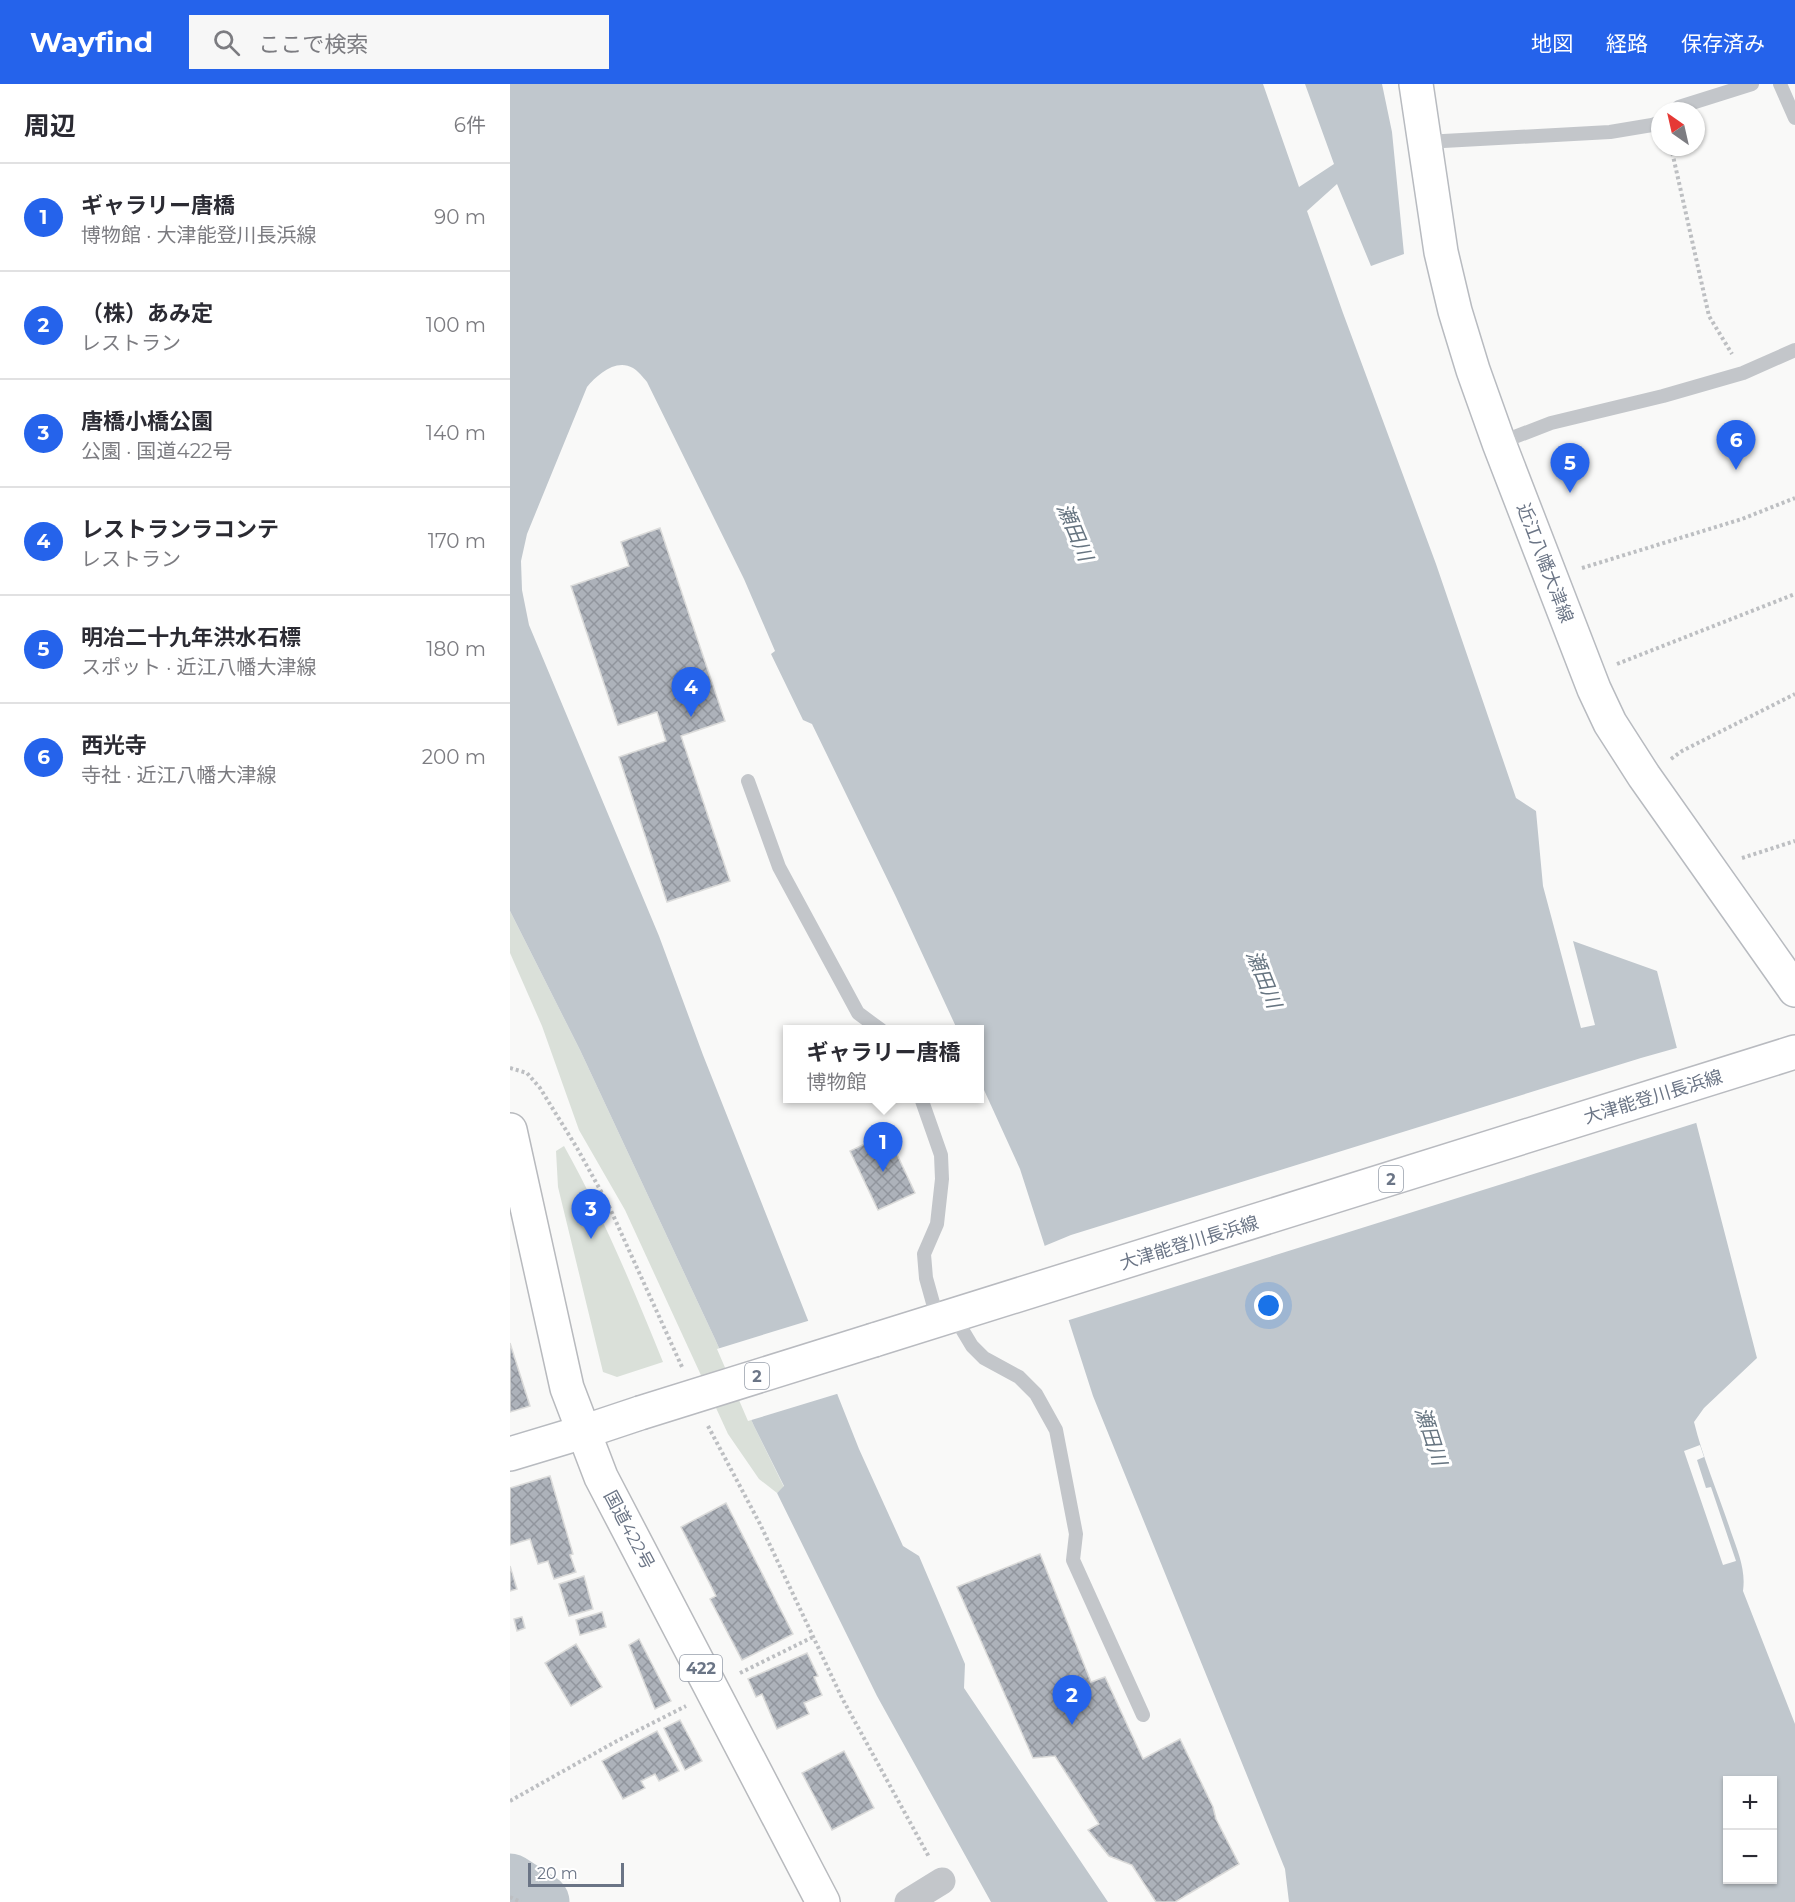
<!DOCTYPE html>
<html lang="ja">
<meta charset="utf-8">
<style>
:root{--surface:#fff;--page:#f7f7f7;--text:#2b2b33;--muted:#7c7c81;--line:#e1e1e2;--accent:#2563eb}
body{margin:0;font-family:Montserrat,"Noto Sans JP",sans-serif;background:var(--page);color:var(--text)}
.controls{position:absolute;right:18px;bottom:18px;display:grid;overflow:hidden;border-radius:0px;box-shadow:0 2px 4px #0004}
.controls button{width:54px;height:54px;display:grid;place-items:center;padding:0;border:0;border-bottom:2px solid var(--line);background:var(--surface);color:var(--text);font:30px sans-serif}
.compass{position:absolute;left:1141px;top:18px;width:54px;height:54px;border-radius:50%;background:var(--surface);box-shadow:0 2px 4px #0004;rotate:326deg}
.scale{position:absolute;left:18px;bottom:15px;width:96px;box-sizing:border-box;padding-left:6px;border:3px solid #6b7586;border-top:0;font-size:16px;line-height:21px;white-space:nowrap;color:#6b7586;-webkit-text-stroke:4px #fff;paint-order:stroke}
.you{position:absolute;left:759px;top:1222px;width:21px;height:21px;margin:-15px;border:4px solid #fff;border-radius:50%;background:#1a73e8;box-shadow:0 0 0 9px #1a73e833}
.badge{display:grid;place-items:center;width:39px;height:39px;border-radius:50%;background:var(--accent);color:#fff;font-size:20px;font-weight:700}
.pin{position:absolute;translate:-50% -50px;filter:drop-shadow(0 2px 3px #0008)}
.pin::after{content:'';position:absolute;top:32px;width:21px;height:18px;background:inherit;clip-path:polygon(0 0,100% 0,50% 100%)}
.popup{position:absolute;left:273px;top:941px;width:201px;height:78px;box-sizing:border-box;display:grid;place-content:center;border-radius:0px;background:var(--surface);filter:drop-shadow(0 2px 4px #0005);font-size:20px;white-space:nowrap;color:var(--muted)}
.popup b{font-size:22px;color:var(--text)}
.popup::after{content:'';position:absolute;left:50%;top:100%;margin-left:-12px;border:12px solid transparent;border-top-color:var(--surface)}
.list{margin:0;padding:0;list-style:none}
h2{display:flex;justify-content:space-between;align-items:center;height:78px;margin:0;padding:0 24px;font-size:26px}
h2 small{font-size:20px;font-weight:400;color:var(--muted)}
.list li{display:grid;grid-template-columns:39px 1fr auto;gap:18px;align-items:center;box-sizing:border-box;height:108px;padding:0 24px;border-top:2px solid var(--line)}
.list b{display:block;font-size:22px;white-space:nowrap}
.list p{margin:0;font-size:20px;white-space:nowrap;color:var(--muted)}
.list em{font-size:20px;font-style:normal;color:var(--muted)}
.icon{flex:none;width:33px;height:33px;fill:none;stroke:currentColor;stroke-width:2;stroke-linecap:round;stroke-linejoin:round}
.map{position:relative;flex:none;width:1285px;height:1818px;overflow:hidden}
header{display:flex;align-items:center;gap:36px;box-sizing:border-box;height:84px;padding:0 30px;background:var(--accent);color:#fff}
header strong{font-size:28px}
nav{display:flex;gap:33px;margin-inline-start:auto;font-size:21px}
.search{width:420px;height:54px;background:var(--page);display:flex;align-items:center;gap:15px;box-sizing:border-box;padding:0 21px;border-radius:0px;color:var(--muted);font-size:22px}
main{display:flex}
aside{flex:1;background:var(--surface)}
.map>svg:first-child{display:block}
.green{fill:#dae0d9}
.water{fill:#c0c7cd;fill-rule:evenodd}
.pier{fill:#f9f9f8}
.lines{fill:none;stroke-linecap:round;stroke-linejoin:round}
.river{stroke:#c0c7cd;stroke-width:57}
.building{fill:url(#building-cross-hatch);stroke:#dbdbda;stroke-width:1.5}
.secondary-casing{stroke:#b8bbc0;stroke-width:36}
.primary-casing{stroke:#b9bbc0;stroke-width:36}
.highway-casing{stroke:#b8babe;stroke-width:36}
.path{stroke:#bdbfc2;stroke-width:4;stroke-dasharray:3 3;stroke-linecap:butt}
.lane{stroke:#c3c6ca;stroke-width:14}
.street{stroke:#c3c6ca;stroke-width:27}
.secondary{stroke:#fff;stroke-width:33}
.primary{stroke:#fff;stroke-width:33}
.highway{stroke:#fff;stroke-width:33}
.primary-bridge-casing{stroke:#b9bbc0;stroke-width:36;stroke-linecap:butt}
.primary-bridge{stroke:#fff;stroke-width:33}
.labels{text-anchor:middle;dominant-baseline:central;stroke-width:6;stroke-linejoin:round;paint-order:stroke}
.shield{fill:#fff;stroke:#979eaa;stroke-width:1.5}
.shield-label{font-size:16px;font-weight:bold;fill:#6b7586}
.street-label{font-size:18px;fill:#6b7586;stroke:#fff}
.water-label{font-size:20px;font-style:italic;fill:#677581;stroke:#fff}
</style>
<header>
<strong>Wayfind</strong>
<div class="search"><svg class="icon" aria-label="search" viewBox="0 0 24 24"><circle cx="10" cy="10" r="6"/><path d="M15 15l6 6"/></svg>ここで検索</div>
<nav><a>地図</a><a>経路</a><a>保存済み</a></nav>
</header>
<main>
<aside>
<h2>周辺<small>6件</small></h2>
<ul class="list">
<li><span class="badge">1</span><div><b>ギャラリー唐橋</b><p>博物館 · 大津能登川長浜線</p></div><em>90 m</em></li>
<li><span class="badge">2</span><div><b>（株）あみ定</b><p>レストラン</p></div><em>100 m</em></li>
<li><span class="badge">3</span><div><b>唐橋小橋公園</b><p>公園 · 国道422号</p></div><em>140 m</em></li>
<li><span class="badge">4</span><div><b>レストランラコンテ</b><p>レストラン</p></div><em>170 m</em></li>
<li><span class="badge">5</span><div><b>明冶二十九年洪水石標</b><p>スポット · 近江八幡大津線</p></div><em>180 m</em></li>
<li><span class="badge">6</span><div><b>西光寺</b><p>寺社 · 近江八幡大津線</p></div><em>200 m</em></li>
</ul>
</aside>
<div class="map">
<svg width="1285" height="1818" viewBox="0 0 1285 1818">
<defs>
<pattern id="building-cross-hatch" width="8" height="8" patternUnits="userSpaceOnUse" patternTransform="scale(1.5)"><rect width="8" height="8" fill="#adb2ba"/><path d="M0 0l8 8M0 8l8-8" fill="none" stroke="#91959d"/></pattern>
</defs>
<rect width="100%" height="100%" fill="#f9f9f8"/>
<path class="green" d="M 0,827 L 70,966 L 205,1255 L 244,1342 L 274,1403 L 267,1409 L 249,1395 L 218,1350 L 115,1126 L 69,1046 L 32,942 L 0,869 Z
M 54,1062 C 93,1132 123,1204 153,1278 L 107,1293 L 93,1288 L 48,1103 L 46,1067 Z"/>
<path class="water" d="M 0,0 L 753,0 L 789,103 L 824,80 L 795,0 L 872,0 L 882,48 L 894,170 L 861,182 L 827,100 L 797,127 L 833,229 L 926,480 L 1006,714 L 1026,727 L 1033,802 L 1071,944 L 1085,941 L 1063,857 L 1147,887 L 1247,1274 L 1194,1324 L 1184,1338 C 1193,1375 1209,1411 1221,1448 C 1228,1468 1236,1486 1233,1507 L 1285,1640 L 1285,1818 L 779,1818 L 775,1785 L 583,1312 L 510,1085 L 469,995 L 469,946 L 447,945 L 386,813 L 302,640 L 293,636 L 261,570 L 265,567 L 234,495 L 137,298 C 133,293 128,287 123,284 C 106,274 87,291 77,303 L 17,450 L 11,477 L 12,506 L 19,541 L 149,852 L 193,971 L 349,1365 L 393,1462 L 409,1472 L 455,1580 L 454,1604 L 598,1818 L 481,1818 L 367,1612 L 267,1409 L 274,1402 L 244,1342 L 205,1255 L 70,966 L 0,827 ZM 1218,1696 L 1262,1696 L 1262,1796 L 1218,1796 Z"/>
<path class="pier" d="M 1170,963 L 1189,1038 L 556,1237 L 532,1163 L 561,1151 L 1131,974 Z
M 301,1236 L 330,1309 L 238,1337 L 207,1265 Z
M 1190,1361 L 1194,1373 L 1187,1376 L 1196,1404 L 1201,1403 L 1226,1477 L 1213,1481 L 1174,1367 Z"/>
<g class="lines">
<path class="river" d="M 0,1798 L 31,1818"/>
</g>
<path class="building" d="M 150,444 L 215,637 L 171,652 L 220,797 L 157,818 L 109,673 L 156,657 L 147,628 L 108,641 L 61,502 L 119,482 L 111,458 Z
M 377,1049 L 405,1109 L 368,1126 L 340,1067 Z
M 0,1259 L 20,1322 L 0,1328 Z
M 40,1392 L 63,1470 L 60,1471 L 66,1488 L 44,1495 L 38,1477 L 28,1480 L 20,1455 L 0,1461 L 0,1404 Z
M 216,1419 L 283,1550 L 232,1576 L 200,1515 L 206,1512 L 171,1443 Z
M 530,1470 L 581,1598 L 595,1593 L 633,1675 L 670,1655 L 703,1723 L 706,1735 L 729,1780 L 665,1818 L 646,1818 L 622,1781 L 599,1772 L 578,1746 L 589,1740 L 545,1672 L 523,1674 L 447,1503 Z
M 0,1482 L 7,1505 L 0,1507 Z
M 74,1492 L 83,1525 L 59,1532 L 49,1500 Z
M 92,1528 L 96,1543 L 70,1551 L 66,1536 Z
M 12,1533 L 15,1544 L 7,1547 L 4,1535 Z
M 129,1555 L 161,1617 L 145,1625 L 119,1561 Z
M 66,1560 L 92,1603 L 61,1622 L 35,1579 Z
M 297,1569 L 308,1592 L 304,1593 L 312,1611 L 294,1619 L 299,1630 L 267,1645 L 252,1610 L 246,1613 L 238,1595 Z
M 170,1636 L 192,1677 L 175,1686 L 154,1644 Z
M 147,1647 L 169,1687 L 149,1697 L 145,1690 L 131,1697 L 135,1704 L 113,1715 L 92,1677 Z
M 334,1667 L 364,1724 L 322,1746 L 292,1689 Z"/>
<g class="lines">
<defs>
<path id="secondary" d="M 906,0 L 931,168 L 945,227 L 963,286 L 989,359 L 1084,605 L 1100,639 L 1134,692 L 1285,906
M 0,1370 L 73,1348"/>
<path id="primary" d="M 364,1256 L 1285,968
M 73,1348 L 130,1329"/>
<path id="highway" d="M 0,1046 L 57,1304 L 91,1393 L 313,1818"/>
</defs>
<use href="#secondary" class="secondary-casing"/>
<use href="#primary" class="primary-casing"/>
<use href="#highway" class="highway-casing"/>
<path class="path" d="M 1161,63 L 1199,232 L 1222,270
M 1072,484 L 1232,435 L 1285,414
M 1107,580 L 1285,510
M 1161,675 L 1172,667 L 1285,610
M 1232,774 L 1285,757
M 0,984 L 17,989 L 30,1004 L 67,1064 L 98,1120 L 172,1283
M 198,1342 L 250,1440 L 332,1614 L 419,1773
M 230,1589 L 303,1553
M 0,1717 L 105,1658 L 176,1622
M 0,1813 L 11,1818"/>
<path class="lane" d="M 1270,0 L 1285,34
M 1164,27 L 1169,23 L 1242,0
M 915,58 L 1100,48 L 1142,41 L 1150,38
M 989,359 L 1041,339 L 1153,312 L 1233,289 L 1285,266
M 238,697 L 269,783 L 348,929 L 371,946
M 411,1014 L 431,1071 L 432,1095 L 427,1140 L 414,1170 L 416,1194 L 428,1237
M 444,1232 L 462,1262 L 474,1274 L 509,1293 L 526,1310 L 546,1346 L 566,1450 L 563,1476 L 633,1631"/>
<path class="street" d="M 398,1818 L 432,1797"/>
<use href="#secondary" class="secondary"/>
<use href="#primary" class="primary"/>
<use href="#highway" class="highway"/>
<defs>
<path id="primary-bridge" d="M 130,1329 L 364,1256"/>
</defs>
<use href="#primary-bridge" class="primary-bridge-casing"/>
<use href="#primary-bridge" class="primary-bridge"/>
</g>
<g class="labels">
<g class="shield">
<rect x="869" y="1082" width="24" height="26" rx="4.5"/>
<rect x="235" y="1279" width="24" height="26" rx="4.5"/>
<rect x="170" y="1571" width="42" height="26" rx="4.5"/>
</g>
<g class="shield-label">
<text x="881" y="1095">2</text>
<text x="247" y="1292">2</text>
<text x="191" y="1584">422</text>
</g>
<g class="street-label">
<text transform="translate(1035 479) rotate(69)">近江八幡大津線</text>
<text transform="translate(1143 1013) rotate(-17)">大津能登川長浜線</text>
<text transform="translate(679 1159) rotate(-17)">大津能登川長浜線</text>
<text transform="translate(119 1446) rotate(62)">国道422号</text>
</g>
<g class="water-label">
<text transform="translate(565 448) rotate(67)">瀬田川</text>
<text transform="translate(754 895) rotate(68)">瀬田川</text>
<text transform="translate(921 1352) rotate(72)">瀬田川</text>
</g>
</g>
</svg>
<div class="controls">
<button>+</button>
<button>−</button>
</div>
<svg class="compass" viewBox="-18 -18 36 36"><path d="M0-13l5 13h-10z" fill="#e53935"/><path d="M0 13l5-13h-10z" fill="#7c7c81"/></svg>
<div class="scale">20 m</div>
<div class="you"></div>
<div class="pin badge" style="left:373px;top:1088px">1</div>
<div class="popup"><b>ギャラリー唐橋</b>博物館</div>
<div class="pin badge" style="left:562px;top:1641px">2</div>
<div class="pin badge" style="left:81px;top:1155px">3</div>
<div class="pin badge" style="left:181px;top:633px">4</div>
<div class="pin badge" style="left:1060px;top:409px">5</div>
<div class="pin badge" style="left:1226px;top:386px">6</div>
</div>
</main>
